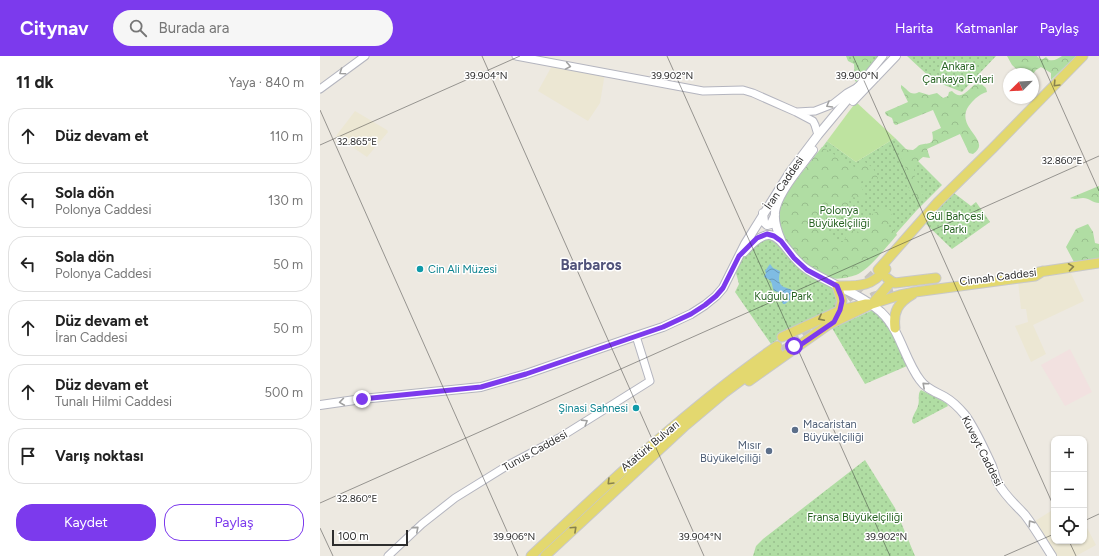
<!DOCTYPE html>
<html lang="tr">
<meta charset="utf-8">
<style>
:root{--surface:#fff;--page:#f6f6f6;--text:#222;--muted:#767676;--line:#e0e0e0;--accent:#7c3aed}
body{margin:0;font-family:Figtree,sans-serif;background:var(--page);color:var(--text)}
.controls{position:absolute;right:12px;bottom:12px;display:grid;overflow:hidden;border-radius:8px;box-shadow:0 1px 3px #0004}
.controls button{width:36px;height:36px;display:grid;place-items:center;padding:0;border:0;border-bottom:1px solid var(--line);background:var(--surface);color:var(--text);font:20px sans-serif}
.compass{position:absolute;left:683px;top:12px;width:36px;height:36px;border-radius:50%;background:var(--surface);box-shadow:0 1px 3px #0004;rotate:246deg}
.scale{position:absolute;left:12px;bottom:10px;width:76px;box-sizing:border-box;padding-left:4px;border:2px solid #2d2d2d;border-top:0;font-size:11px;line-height:14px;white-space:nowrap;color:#2d2d2d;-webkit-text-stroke:3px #fff;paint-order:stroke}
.stop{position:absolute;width:12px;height:12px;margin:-9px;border:3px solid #7c3aed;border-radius:50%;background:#fff}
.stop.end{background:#7c3aed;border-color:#fff;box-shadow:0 1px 4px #0008}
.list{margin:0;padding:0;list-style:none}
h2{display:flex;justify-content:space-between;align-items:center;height:52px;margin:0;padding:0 16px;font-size:17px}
h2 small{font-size:13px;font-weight:400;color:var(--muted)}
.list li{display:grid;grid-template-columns:26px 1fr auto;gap:12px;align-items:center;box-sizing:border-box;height:56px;margin:0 8px 8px;padding:0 8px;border:1px solid var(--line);border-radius:16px}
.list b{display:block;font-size:15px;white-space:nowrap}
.list p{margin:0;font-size:13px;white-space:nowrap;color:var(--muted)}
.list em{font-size:13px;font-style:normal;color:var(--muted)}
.actions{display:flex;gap:8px;padding:12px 16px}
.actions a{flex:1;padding:9px 0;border:1px solid var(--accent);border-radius:16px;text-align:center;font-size:14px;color:var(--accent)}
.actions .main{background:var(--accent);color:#fff}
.icon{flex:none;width:22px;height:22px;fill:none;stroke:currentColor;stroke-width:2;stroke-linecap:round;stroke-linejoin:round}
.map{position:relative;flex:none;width:779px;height:500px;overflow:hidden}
header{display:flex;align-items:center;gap:24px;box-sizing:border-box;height:56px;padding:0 20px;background:var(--accent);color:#fff}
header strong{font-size:19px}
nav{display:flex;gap:22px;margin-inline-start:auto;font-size:14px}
.search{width:280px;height:36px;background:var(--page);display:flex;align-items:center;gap:10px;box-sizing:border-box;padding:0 14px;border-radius:22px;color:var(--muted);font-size:15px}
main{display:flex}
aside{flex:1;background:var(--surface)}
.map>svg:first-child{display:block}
.education{fill:#ece7d3}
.medical{fill:#f2e1e0}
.green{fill:url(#green-dots)}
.forest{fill:url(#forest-crowns)}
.pitch{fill:#bee3a0}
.water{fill:url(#water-waves)}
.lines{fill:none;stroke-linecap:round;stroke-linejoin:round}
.primary-tunnel{stroke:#c7c3bd;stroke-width:9;stroke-dasharray:9 4.5;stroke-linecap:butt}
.tertiary-casing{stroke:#b4b5bf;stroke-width:9}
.secondary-casing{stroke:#b4b5bf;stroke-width:10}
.primary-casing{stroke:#c8c8c8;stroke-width:11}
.tertiary{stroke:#fff;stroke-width:7}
.secondary{stroke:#fff;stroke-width:8}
.primary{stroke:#e3d86f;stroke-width:9}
.oneway{stroke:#a0a0a0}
.oneway2{stroke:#88824e}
.route{stroke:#7c3aed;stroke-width:5}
.ticks{fill:none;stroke:#2d2d2d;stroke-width:1;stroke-opacity:0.45}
.culture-dot{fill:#0f9aa8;stroke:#fff;stroke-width:1.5}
.service-dot{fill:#5c6f8a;stroke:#fff;stroke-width:1.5}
.labels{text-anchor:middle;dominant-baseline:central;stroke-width:3;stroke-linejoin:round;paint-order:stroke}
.park-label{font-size:11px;fill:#286423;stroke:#fff}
.street-label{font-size:11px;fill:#2d2d2d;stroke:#fff}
.culture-label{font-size:11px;fill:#0d838f;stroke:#fff;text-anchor:start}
.service-label{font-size:11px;fill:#4e5e75;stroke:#fff;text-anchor:start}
.district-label{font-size:15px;font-weight:bold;fill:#51537a;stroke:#fff}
.ticks-label{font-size:10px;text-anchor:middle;fill:#2d2d2d;stroke:#fff;stroke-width:3;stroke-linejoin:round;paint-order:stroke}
</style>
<header>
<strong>Citynav</strong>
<div class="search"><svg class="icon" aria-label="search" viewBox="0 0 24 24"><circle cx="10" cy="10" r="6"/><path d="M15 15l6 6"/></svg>Burada ara</div>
<nav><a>Harita</a><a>Katmanlar</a><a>Paylaş</a></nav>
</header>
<main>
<aside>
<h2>11 dk<small>Yaya · 840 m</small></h2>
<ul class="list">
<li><svg class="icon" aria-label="ahead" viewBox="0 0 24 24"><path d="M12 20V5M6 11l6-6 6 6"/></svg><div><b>Düz devam et</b></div><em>110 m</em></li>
<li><svg class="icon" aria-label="left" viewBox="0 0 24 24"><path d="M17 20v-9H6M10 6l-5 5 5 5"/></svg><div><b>Sola dön</b><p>Polonya Caddesi</p></div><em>130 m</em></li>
<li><svg class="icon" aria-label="left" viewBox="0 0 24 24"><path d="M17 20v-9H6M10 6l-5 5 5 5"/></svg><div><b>Sola dön</b><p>Polonya Caddesi</p></div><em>50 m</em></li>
<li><svg class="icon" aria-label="ahead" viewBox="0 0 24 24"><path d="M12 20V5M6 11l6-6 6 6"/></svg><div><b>Düz devam et</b><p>İran Caddesi</p></div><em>50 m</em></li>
<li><svg class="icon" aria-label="ahead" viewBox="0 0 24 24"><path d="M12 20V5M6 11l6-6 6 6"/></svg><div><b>Düz devam et</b><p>Tunalı Hilmi Caddesi</p></div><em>500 m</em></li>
<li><svg class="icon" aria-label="arrive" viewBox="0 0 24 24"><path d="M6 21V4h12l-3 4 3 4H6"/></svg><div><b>Varış noktası</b></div></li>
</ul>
<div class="actions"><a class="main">Kaydet</a><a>Paylaş</a></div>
</aside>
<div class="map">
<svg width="779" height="500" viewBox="0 0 779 500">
<defs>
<pattern id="green-dots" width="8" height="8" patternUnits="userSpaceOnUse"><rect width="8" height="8" fill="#b0dda3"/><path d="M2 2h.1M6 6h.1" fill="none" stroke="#98be8d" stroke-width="1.8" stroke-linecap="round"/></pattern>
<pattern id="forest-crowns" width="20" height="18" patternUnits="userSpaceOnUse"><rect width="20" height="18" fill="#b0dda3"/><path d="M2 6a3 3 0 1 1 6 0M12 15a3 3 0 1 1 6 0" fill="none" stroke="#98be8d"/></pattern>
<pattern id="water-waves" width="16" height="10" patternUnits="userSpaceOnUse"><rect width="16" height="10" fill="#7fbce3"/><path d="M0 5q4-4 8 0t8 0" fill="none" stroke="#6899b8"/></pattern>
</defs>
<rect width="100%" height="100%" fill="#ede9e1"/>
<path class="education" d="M 233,8 L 285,17 L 280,47 L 268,65 L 218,35 Z
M 35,55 L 67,74 L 68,76 L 47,101 L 16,80 Z
M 749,213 L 764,245 L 713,269 L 726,298 L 711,306 L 695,270 L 708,266 L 706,253 L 701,253 L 698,225 L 723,218 Z
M 734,453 L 734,485 L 764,485 L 764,466 L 776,489 L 756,500 L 732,500 L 712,467 Z"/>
<path class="medical" d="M 750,293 L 772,336 L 745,350 L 721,309 Z"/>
<path class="green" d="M 526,0 L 563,0 L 540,28 L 535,25 L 534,8 L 528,5 Z
M 587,0 L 676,0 L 642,36 L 614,25 Z
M 575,82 L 622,129 L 597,154 L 547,210 L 524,221 L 511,222 L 489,210 L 474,195 L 466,184 L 463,177 L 475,128 L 507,85 L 536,106 Z
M 634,137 L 651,150 L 656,146 L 670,166 L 632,193 L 605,167 Z
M 451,179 L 474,202 L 512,226 L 521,254 L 460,282 L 451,288 L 415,236 L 419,228 L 414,210 L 424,196 Z
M 553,254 L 571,274 L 587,310 L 545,328 L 512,272 Z
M 601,334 L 626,347 L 628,350 L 594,368 L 592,366 C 592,360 596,356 598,350 C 600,344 597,338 601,334 Z
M 545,404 L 575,452 L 595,500 L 433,500 L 436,490 L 443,483 Z"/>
<path class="forest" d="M 531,0 L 554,0 L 540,22 L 538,6 Z
M 687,0 L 717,0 L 720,3 L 723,3 L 726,1 L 729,4 C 735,5 737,3 742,0 C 746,0 752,0 756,0 L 731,24 L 731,17 L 721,11 L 716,14 L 713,18 L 702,18 L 692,9 Z
M 659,26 L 666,32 L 667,36 C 660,38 657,41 652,46 C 629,70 675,84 653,98 L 649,97 L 640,78 L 607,93 L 610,102 L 603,101 C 587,112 595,126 607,136 L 594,143 L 588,132 L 588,123 L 585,119 C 587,112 585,107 580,101 L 581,93 L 593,94 C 595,93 597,91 598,90 C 605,85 616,92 612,76 L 621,72 L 613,54 L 576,69 L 574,68 L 572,62 L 566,59 L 565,56 L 588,46 L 581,32 L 581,29 C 588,33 590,41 599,36 L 609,39 L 617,37 L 623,42 L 628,40 L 629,36 L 632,35 C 643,47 649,30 659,26 Z
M 502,91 L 536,112 L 545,106 L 553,112 L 558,122 L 557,125 L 555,126 L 545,124 L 540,126 L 540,129 L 546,140 L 542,144 L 533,141 L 529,145 L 531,152 L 530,155 L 523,156 C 515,150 505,157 506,166 C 507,174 511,180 516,186 L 522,186 C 526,183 526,178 531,174 C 534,174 537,176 540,176 C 547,175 546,168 548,163 C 550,158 559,154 564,152 L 570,154 L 572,159 L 568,171 L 570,173 L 574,173 L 577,179 C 567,190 549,214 536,219 C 530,221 518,224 512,222 C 487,214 454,182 459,154 C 462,139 492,104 502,91 Z
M 779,130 L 779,147 C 773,147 769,142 763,142 C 758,142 756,144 750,142 Z
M 768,168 L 773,176 L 775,187 L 779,188 L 779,202 L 755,208 L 746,191 L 756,173 Z"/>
<path class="pitch" d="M 536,46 L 575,82 L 536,106 L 507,85 Z"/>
<path class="water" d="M 450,208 L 453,212 L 460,215 C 455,238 471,227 478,240 L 478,242 L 470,240 L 470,244 L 465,248 L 463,248 L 458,236 L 454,235 C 451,228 454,225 444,221 L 446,217 L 445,215 Z"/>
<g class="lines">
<path class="primary-tunnel" d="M 540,248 L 554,240 L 577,234
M 517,251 L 533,238 L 558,214
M 461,295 L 506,267"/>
<defs>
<path id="tertiary" d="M 196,0 L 383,35 L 423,34 L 433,37 L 476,56 L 493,65 L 495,69 L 498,79
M 0,33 L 45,0
M 477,56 L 495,55 L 513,48 L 527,37 L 538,31 L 563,0
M 68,500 L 102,468 L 135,442 L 190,408 L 239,382 L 330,325 L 316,280"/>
<path id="secondary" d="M 533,45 L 576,0
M 443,157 L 444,166 L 447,169 L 451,168 L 455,159
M 461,184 C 457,175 453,161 456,151 C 461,133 482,109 493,94
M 424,196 C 459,156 461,197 488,214 C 512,229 539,237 561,256 C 581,275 584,303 600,324 C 606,333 616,336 625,341 C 632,345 640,353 645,359 C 656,374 664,393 672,410 C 674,415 675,422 678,427 C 685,440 696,449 705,459 C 715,472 723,486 732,500
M 0,349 L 42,343 L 161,331 L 206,318 L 316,280 L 343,271 L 371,258 L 385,249 L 396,240 L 403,232 L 425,188 L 470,116 L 498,79 L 538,31"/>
<path id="primary" d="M 558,214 L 618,146 L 673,92 L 763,0
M 719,216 L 779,207
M 567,222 L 571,225 L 575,227 L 616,222
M 519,258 L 522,245 L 517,230 C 540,230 551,231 566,213
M 575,272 C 573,255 578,247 593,238
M 462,281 L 521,254 L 545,248 L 552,248 L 580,239 L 595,236 L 715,220 L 723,215
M 429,325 L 508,269 L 552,248 L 571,226
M 211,500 C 290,426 368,352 457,290
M 225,500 L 366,369 L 404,337 L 458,297"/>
</defs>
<use href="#tertiary" class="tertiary-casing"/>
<use href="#secondary" class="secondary-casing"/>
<use href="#primary" class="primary-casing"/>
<use href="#tertiary" class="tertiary"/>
<use href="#secondary" class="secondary"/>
<use href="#primary" class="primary"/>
</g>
<defs><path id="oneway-chevron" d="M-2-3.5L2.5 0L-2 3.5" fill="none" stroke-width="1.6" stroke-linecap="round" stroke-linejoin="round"/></defs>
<g class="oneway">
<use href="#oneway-chevron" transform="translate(248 10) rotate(10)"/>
<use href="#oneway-chevron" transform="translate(22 16) rotate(145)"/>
<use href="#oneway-chevron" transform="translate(509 49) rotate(150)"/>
<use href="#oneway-chevron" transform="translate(605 329) rotate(-138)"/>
<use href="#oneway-chevron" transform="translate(22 346) rotate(172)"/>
<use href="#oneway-chevron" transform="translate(265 366) rotate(-32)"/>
<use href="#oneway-chevron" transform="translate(711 467) rotate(-125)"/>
<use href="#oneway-chevron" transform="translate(96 473) rotate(-41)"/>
</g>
<g class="oneway2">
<use href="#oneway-chevron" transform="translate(736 28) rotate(134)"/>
<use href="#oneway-chevron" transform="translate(751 211) rotate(-8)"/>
<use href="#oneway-chevron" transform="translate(501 262) rotate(153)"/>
<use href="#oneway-chevron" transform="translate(290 426) rotate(135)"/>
<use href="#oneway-chevron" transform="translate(254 473) rotate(-43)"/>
</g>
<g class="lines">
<path class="route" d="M 42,343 L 161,331 L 206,318 L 343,271 L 371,258 L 385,249 L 396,240 L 403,232 L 419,200 L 437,182 L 447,178 L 454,180 L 461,185 L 474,202 L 487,214 L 517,230 L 521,240 L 522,245 L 520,254 L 514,266 L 473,294 L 474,290"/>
</g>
<path class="ticks" d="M 162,0 L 384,500M 347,0 L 570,500M 533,0 L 734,451M 719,0 L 779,135M 0,54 L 198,500M 0,89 L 200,0M 0,447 L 779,100M 764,465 L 779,458M 0,472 L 13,500M 749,485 L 756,500M 684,500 L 734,478"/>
<g class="culture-dot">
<circle cx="100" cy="213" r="4"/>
<circle cx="316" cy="352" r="4"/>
</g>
<g class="service-dot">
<circle cx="475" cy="374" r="4"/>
<circle cx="449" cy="395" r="4"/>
</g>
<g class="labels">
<g class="park-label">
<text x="638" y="10">Ankara<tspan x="638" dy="13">Çankaya Evleri</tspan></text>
<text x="519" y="154">Polonya<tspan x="519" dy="13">Büyükelçiliği</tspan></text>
<text x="635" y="160">Gül Bahçesi<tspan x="635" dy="13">Parkı</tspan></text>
<text x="463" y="240">Kuğulu Park</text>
<text x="535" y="461">Fransa Büyükelçiliği</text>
</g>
<g class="street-label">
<text transform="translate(464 127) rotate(-56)">İran Caddesi</text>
<text transform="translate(678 221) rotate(-7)">Cinnah Caddesi</text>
<text transform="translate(330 390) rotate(-40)">Atatürk Bulvarı</text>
<text transform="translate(215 395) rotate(-29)">Tunus Caddesi</text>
<text transform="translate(662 395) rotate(63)">Kuveyt Caddesi</text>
</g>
<g class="culture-label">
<text x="108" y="213">Cin Ali Müzesi</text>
<text x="308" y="352" text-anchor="end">Şinasi Sahnesi</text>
</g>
<g class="service-label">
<text x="483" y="368">Macaristan<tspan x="483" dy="13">Büyükelçiliği</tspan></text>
<text x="441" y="389" text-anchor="end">Mısır<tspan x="441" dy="13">Büyükelçiliği</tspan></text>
</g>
<g class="district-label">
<text x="271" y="209">Barbaros</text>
</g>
</g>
<g class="ticks-label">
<text x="166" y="23">39.904°N</text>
<text x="352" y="23">39.902°N</text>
<text x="537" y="23">39.900°N</text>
<text x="37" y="89">32.865°E</text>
<text x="742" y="108">32.860°E</text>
<text x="37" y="446">32.860°E</text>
<text x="194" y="484">39.906°N</text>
<text x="380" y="484">39.904°N</text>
<text x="566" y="484">39.902°N</text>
</g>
</svg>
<div class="controls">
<button>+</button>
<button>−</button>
<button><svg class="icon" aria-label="locate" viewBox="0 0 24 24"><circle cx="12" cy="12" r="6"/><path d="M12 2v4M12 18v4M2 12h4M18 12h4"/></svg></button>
</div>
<svg class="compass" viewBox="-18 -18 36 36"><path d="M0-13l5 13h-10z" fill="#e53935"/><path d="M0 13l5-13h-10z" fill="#767676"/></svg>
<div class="scale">100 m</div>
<div class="stop" style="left:474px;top:290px"></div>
<div class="stop end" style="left:42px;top:343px"></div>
</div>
</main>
